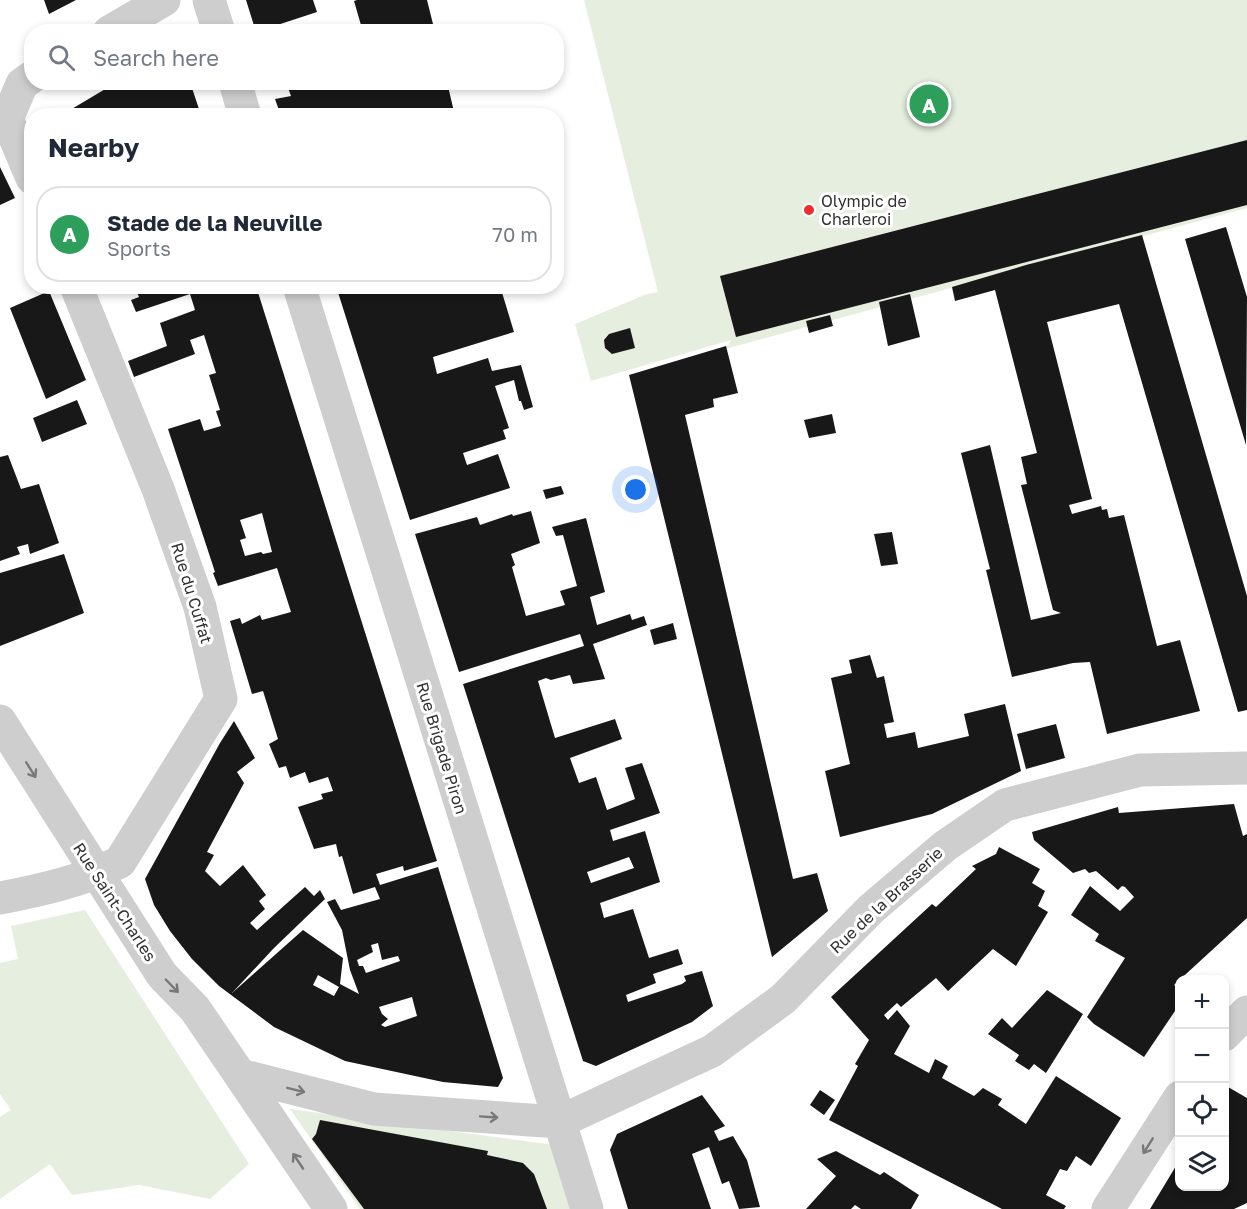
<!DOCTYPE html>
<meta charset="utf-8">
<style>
:root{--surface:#fff;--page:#f2f2f3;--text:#1f2937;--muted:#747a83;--line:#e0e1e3;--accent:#2563eb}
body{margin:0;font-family:"Golos Text",sans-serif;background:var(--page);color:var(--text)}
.controls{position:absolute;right:18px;bottom:18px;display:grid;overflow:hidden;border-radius:12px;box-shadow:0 3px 9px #0003}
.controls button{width:54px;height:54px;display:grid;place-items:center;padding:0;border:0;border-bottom:2px solid var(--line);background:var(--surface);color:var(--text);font:30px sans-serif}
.you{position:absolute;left:636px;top:490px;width:21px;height:21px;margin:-15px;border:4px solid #fff;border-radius:50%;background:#1a73e8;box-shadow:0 0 0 9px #1a73e833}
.badge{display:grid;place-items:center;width:39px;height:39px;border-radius:50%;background:var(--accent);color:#fff;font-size:20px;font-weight:700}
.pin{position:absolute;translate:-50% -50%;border:3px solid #fff;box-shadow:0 2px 6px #0006}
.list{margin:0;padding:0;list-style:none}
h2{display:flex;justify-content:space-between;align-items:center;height:78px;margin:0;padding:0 24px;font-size:26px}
h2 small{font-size:20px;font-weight:400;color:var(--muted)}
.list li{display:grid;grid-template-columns:39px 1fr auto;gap:18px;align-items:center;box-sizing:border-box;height:96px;margin:0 12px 12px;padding:0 12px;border:2px solid var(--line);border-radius:24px}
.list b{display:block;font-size:22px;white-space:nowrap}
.list p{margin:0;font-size:20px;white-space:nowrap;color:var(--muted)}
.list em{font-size:20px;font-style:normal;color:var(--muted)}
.icon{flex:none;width:33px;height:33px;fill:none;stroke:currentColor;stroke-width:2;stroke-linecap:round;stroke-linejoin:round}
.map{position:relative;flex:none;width:1247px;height:1209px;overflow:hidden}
.search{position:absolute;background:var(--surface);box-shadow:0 3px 9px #0003;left:24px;top:24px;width:540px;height:66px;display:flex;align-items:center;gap:15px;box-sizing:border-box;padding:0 21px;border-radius:24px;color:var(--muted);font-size:22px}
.panel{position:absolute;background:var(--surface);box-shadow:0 3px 9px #0003;left:24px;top:108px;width:540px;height:186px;border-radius:24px}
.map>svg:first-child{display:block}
.green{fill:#e6eedf}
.building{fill:#181818;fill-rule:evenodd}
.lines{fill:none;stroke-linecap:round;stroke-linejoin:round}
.minor{stroke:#cecece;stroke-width:33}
.oneway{stroke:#787878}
.poi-dot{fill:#ee2d2e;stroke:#fff;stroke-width:2}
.labels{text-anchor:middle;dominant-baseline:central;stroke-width:6;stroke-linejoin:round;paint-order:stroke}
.poi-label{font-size:16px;fill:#313131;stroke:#fff;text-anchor:start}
.street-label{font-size:16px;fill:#313131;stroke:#fff}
</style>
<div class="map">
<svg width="1247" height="1209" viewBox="0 0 1247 1209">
<rect width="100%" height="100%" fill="#fff"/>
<path class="green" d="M 584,0 L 1247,0 L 1247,208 L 629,375 L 728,346 L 731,340 L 591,381 L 575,324 L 647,294 L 658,292 Z
M 85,910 L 249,1164 L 210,1199 L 139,1185 L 72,1195 L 50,1164 L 0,1199 L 0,1117 L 11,1110 L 0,1094 L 0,963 L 18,959 L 11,926 Z
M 290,1109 L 554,1145 L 577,1209 L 360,1209 Z"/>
<path class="building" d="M 44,0 L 76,0 L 49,14 Z
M 246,0 L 313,0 L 317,12 L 256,32 Z
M 357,0 L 427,0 L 435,32 L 363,32 L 354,1 Z
M 117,82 L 190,82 L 200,112 L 187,116 L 60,116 Z
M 286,82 L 447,82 L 455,116 L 281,116 L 275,99 L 291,96 Z
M 1247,140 L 1247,205 L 736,337 L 720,276 Z
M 0,167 L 15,198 L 0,205 Z
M 1226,227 L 1247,297 L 1246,445 L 1185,239 Z
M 1142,235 L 1247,596 L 1247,710 L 1238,712 L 1119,304 L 1047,322 L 1092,499 L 1069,505 L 1072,514 L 1101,506 L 1102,510 L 1107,509 L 1109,518 L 1124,515 L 1157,646 L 1180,640 L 1200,711 L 1107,734 L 1090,662 L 1073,663 L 1012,677 L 986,570 L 990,569 L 961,453 L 990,445 L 1031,620 L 1061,613 L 1053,610 L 1021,485 L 1027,484 L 1021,457 L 1037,453 L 995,290 L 955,301 L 952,287 L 1026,265 Z
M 138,286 L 256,286 L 437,861 L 404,871 L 403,866 L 376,874 L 380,885 L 438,867 L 503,1078 L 498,1087 L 443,1082 L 345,1061 L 274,1027 L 219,986 L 192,959 L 170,931 L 154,905 L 145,879 L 220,743 L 234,721 L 255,758 L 237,772 L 244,783 L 207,852 L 214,855 L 205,871 L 220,886 L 243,865 L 266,895 L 259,901 L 265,909 L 250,923 L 257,930 L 305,887 L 314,896 L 320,890 L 325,899 L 274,948 L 232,993 L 303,930 L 343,958 L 340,984 L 359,994 L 350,970 L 342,930 L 327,902 L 335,899 L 341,910 L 380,899 L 375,887 L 353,894 L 342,856 L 339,857 L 336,844 L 314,849 L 298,807 L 323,799 L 321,794 L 333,791 L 328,777 L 309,783 L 305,772 L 290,778 L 286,766 L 279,768 L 269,744 L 278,739 L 263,691 L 252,694 L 230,621 L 240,618 L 242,624 L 260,615 L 262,620 L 291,612 L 277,568 L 218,586 L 213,573 L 215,572 L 168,429 L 200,419 L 204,431 L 221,426 L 216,411 L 220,410 L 209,375 L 216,373 L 204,335 L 190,340 L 195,354 L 134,377 L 128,361 L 167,346 L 160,323 L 195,310 L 190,294 L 136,312 L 131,300 L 139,297 L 135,287 ZM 262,513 L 272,552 L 263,554 L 261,552 L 245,556 L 240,540 L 246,538 L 240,520 ZM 378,943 L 382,960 L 398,956 L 400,961 L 366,973 L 363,966 L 359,966 L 357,960 L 373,952 L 371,945 ZM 318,975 L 339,987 L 334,996 L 313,985 ZM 412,997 L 417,1016 L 385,1027 L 381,1025 L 388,1019 L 382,1014 L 379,1007 Z
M 336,286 L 500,286 L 514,332 L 433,357 L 437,374 L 488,358 L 492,371 L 521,365 L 533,407 L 524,410 L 521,401 L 519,401 L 514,380 L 495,386 L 509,428 L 503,430 L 506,439 L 463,453 L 467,465 L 498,454 L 510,488 L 410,520 Z
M 49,291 L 86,380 L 46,399 L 10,308 Z
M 910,294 L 920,337 L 888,346 L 879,302 Z
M 830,315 L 833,326 L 809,333 L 806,321 Z
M 630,328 L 635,348 L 612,354 L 605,348 L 604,340 L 609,334 Z
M 726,346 L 738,393 L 713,399 L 714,407 L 685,415 L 793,879 L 817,873 L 828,911 L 772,957 L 629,375 Z
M 77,400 L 87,424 L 42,442 L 33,418 Z
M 832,414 L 836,433 L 809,438 L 804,420 Z
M 8,455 L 21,489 L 39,484 L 59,543 L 30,554 L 28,544 L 17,547 L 20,554 L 0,561 L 0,457 Z
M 561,486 L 564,494 L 546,499 L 543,490 Z
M 531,511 L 540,543 L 511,554 L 515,565 L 512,567 L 526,616 L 565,605 L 560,591 L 577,586 L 563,535 L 556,536 L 552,527 L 586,518 L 605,592 L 590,597 L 597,625 L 630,614 L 632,620 L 644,616 L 647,625 L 593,644 L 605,679 L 573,684 L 570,675 L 551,680 L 546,678 L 538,681 L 555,738 L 615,719 L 622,739 L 570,758 L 579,783 L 596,777 L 607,810 L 635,799 L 625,768 L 642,763 L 660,813 L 610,830 L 613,841 L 645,831 L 660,882 L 600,903 L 604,918 L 633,909 L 649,958 L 678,949 L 683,964 L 653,974 L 656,983 L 626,995 L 628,1002 L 682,984 L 686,981 L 684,976 L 702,971 L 713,1006 L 692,1022 L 596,1066 L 583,1061 L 463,684 L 584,646 L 580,634 L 459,672 L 415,534 L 477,517 L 480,525 L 512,514 L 513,516 ZM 629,857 L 634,868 L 591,883 L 587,872 Z
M 892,532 L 898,564 L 881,566 L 874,534 Z
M 64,554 L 84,613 L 0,646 L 0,573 Z
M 673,623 L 677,639 L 654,645 L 650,630 Z
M 870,655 L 877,678 L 884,676 L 894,722 L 884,724 L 887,738 L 915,732 L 918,748 L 969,736 L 964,714 L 1005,704 L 1021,771 L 932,814 L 840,837 L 825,771 L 850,764 L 831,678 L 852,673 L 849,660 Z
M 1056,724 L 1065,758 L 1026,769 L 1017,734 Z
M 1234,804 L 1243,836 L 1247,834 L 1247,918 L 1174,985 L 1179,989 L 1179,1005 L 1144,1057 L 1094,1024 L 1087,1017 L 1125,958 L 1095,941 L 1099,934 L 1071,915 L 1090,886 L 1120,911 L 1134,897 L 1125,887 L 1122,886 L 1118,890 L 1096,871 L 1089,873 L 1085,869 L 1073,873 L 1034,840 L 1032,832 L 1118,807 L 1119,813 Z
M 999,847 L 1040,869 L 1032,883 L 1045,891 L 1038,906 L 1048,912 L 1016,966 L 993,949 L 948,991 L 936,978 L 901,1007 L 897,1003 L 884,1015 L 888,1020 L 897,1010 L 910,1026 L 894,1054 L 929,1073 L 935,1059 L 948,1066 L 942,1078 L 974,1096 L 983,1088 L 1002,1099 L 998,1105 L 1026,1124 L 1056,1076 L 1121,1118 L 1091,1166 L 1076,1156 L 1067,1171 L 1060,1169 L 1046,1195 L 1066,1206 L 1064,1209 L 1002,1209 L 829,1120 L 858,1066 L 855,1064 L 869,1040 L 831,997 L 932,904 L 936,907 L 976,869 L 972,866 L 996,854 Z
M 1047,990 L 1083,1014 L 1046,1073 L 1034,1064 L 1029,1070 L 1015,1061 L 1019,1055 L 988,1034 L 1002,1018 L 1012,1028 Z
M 1228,1087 L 1247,1098 L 1247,1203 L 1234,1209 L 1150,1209 L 1179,1161 L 1179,1186 L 1224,1186 L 1224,1093 Z
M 820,1090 L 835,1100 L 824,1115 L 810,1105 Z
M 702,1095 L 725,1126 L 714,1131 L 719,1141 L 733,1136 L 747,1160 L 760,1207 L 739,1209 L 729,1181 L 722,1184 L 709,1147 L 692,1154 L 711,1209 L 628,1209 L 610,1150 L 617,1134 Z
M 320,1120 L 488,1151 L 487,1155 L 523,1163 L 534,1174 L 547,1209 L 364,1209 L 312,1139 L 316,1134 Z
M 836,1151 L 880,1175 L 884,1172 L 919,1195 L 911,1209 L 861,1209 L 855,1205 L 851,1209 L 806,1209 L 836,1176 L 817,1159 Z"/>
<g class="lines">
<path class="minor" d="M 209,0 L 219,32
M 109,32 L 164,0
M 32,77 L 22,84 L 7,119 L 32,178
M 235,82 L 245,116
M 299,286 L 587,1209
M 0,721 L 162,975 L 195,1009 L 331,1209
M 0,898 C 42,890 82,881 120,862 L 221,699 L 200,607 L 158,489 L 76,286
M 1224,1035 L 1247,1012
M 240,1075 L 374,1109 L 559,1122 L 712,1051 L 783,999 L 871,909 L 945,846 L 1005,805 L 1140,770 L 1247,768
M 1108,1209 L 1180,1097"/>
</g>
<defs><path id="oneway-shaft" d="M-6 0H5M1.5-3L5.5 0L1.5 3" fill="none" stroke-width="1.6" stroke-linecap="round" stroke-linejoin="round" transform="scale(1.5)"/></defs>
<g class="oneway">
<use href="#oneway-shaft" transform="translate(31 770) rotate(58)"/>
<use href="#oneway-shaft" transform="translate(172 986) rotate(46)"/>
<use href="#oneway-shaft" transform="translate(296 1090) rotate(14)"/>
<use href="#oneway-shaft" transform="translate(489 1117) rotate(4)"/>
<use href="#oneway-shaft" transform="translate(1148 1146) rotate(122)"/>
<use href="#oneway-shaft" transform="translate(298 1161) rotate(-124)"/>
</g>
<circle class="poi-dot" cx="809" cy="210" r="6"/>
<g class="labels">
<g class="poi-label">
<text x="821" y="201">Olympic de<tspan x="821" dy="18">Charleroi</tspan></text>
</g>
<g class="street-label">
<text transform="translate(192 593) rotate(73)">Rue du Cuffat</text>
<text transform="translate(442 748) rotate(73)">Rue Brigade Piron</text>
<text transform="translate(886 900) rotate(-43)">Rue de la Brasserie</text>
<text transform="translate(115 902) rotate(57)">Rue Saint-Charles</text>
</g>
</g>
</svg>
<div class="controls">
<button>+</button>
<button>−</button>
<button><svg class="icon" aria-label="locate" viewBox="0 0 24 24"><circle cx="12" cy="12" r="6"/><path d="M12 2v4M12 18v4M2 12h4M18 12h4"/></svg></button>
<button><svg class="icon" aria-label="layers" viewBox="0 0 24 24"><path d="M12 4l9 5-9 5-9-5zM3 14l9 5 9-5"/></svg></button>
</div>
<div class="you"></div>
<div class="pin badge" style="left:929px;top:104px;background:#2e9e5b">A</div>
<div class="search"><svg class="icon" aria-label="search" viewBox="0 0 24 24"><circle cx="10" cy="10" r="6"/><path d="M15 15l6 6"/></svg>Search here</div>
<section class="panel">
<h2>Nearby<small></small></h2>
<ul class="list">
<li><span class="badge" style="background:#2e9e5b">A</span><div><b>Stade de la Neuville</b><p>Sports</p></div><em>70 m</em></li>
</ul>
</section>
</div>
